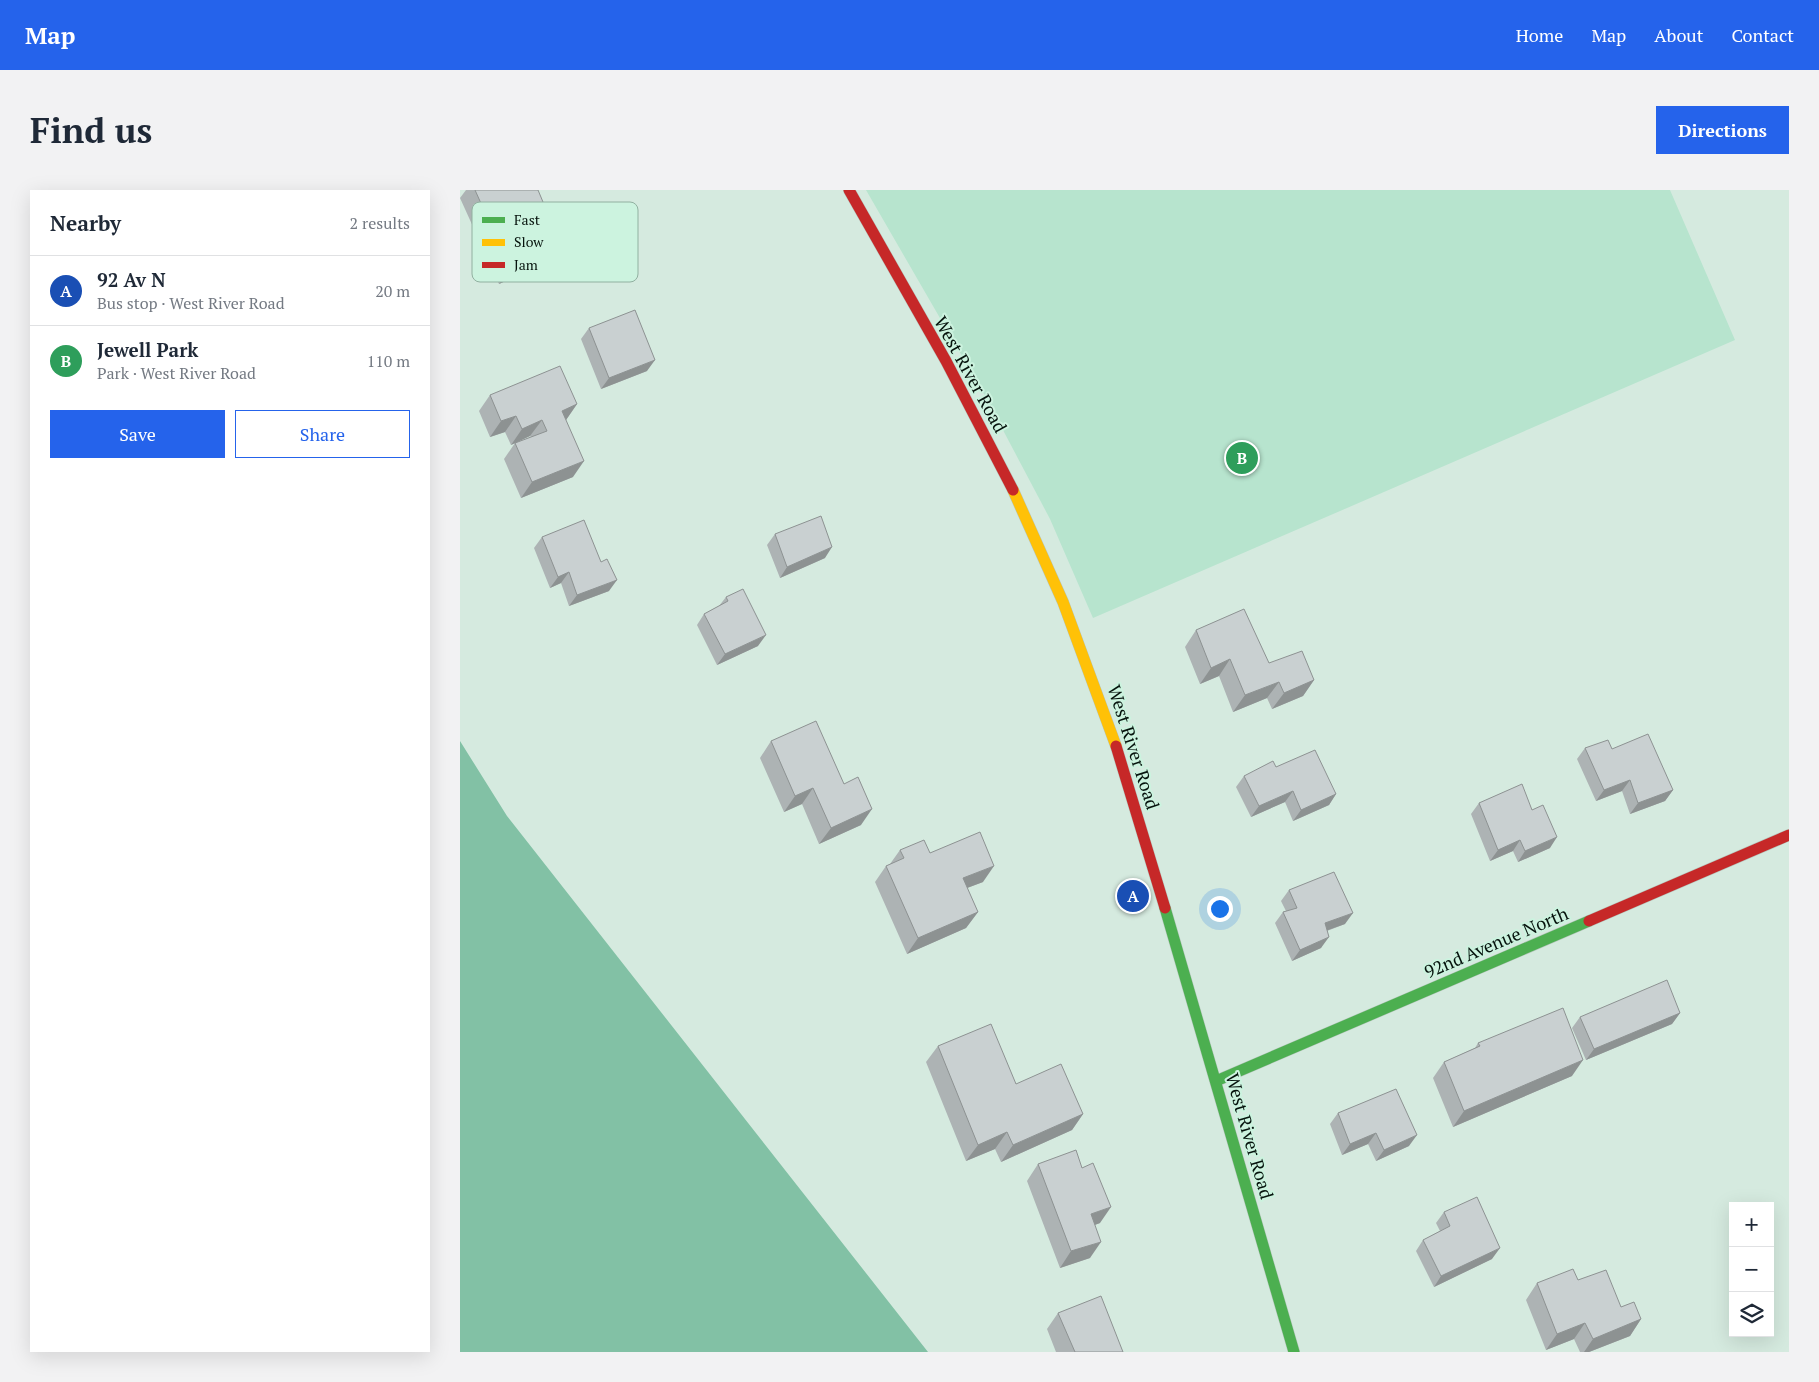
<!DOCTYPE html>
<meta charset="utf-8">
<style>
:root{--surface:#fff;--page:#f2f2f3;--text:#1f2937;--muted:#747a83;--line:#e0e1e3;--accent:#2563eb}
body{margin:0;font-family:"PT Serif",serif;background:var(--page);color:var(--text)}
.controls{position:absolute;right:15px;bottom:15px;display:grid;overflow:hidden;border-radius:0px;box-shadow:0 5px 20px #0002}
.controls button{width:45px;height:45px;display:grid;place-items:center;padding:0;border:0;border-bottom:1px solid var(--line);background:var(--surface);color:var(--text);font:25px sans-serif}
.you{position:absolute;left:759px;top:718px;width:18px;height:18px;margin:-12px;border:4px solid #fff;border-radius:50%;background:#1a73e8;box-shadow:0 0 0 8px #1a73e833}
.badge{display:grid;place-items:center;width:32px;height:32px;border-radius:50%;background:var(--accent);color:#fff;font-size:16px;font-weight:700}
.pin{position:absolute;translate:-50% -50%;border:2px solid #fff;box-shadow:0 1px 5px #0006}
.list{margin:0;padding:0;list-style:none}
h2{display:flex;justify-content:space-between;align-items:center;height:65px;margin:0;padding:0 20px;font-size:21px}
h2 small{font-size:16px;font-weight:400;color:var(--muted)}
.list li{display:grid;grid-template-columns:32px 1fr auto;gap:15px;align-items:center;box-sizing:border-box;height:70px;padding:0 20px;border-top:1px solid var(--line)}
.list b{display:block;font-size:19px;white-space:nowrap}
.list p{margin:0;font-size:16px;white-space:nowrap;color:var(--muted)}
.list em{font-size:16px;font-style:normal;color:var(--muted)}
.actions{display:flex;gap:10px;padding:15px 20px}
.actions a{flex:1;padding:11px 0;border:1px solid var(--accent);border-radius:0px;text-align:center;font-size:18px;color:var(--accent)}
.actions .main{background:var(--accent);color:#fff}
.icon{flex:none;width:28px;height:28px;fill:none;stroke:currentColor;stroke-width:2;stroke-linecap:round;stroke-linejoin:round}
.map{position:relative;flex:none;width:1329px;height:1162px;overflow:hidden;border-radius:0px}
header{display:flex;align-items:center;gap:30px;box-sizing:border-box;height:70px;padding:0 25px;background:var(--accent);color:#fff}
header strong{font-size:24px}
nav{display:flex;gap:28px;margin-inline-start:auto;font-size:18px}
.intro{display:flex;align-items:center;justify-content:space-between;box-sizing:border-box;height:120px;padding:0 30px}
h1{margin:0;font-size:35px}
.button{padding:12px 22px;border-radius:0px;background:var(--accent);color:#fff;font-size:18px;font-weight:700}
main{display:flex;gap:30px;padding:0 30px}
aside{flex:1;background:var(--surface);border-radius:0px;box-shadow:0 5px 20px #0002}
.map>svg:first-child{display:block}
.green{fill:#b7e4ce}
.water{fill:#82c1a5}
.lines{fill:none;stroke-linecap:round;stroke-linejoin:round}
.fast-casing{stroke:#b6c6bd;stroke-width:12}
.slow-casing{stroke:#b6c6bd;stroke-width:12}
.jam-casing{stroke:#b6c6bd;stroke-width:12}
.fast{stroke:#4caf50;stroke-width:11}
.slow{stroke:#ffc107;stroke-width:11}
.jam{stroke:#c62828;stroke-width:11}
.wall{fill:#adb3b4}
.shaded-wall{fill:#8d9292}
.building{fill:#c9d0d1;stroke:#8d9292}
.labels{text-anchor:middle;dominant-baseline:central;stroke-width:4;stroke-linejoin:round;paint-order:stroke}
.street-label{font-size:18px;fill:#06130d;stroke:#ccf3df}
.key{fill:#ccf3df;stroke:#91b0a0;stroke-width:1}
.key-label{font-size:14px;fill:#06130d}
</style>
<header>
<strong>Map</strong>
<nav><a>Home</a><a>Map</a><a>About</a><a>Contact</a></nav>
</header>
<div class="intro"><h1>Find us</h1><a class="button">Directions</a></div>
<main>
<aside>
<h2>Nearby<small>2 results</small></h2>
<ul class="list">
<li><span class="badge" style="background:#1a4fb4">A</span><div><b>92 Av N</b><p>Bus stop · West River Road</p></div><em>20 m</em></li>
<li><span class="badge" style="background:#2e9e5b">B</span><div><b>Jewell Park</b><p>Park · West River Road</p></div><em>110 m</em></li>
</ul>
<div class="actions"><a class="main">Save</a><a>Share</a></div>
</aside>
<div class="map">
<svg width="1329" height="1162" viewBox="0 0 1329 1162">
<rect width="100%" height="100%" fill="#d5eadf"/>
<path class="green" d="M 406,0 L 1210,0 L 1275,150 L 633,428 L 590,329 L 525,206 Z"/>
<path class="water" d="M 0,551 L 47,626 L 468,1162 L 0,1162 Z"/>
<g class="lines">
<defs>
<path id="fast" d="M 705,718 L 834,1162
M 756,891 L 1129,731"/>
<path id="slow" d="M 553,300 L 603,412 L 656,556"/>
<path id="jam" d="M 389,0 L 486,171 L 553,300
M 656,556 L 705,718
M 1129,731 L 1329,645"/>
</defs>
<use href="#fast" class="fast-casing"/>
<use href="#slow" class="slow-casing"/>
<use href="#jam" class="jam-casing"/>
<use href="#fast" class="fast"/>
<use href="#slow" class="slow"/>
<use href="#jam" class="jam"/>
</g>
<path class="wall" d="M 6,0 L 15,0 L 72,28 L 62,32 L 66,82 L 39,94 L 0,8 Z
M 129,138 L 187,181 L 141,199 L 121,149 Z
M 30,205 L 117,214 L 106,230 L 113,287 L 61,308 L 44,269 L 55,253 L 71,247 L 70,246 L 51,255 L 45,242 L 30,247 L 19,221 Z
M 315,344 L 365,368 L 320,388 L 307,355 Z
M 82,347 L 149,401 L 109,416 L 101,393 L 90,398 L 74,358 Z
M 266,407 L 298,456 L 257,475 L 237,435 L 244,424 L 259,416 Z
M 736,440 L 809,473 L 854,490 L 843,506 L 812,519 L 807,508 L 773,522 L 759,486 L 740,494 L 725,457 Z
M 311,551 L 401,635 L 359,654 L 342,614 L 324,622 L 300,568 Z
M 1125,558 L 1152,559 L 1213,600 L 1205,611 L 1170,624 L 1162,601 L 1136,611 L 1117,569 Z
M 816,577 L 876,604 L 869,615 L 833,631 L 825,612 L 791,627 L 776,597 L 784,586 Z
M 1019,613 L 1072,620 L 1090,658 L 1058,672 L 1053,661 L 1030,671 L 1011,624 Z
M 440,660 L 470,663 L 523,692 L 507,698 L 518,722 L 506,738 L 447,764 L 415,692 L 426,676 L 430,674 Z
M 829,700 L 885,734 L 867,741 L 861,758 L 832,771 L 815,733 L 823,722 L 826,721 L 821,711 Z
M 1220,823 L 1212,834 L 1126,870 L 1112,838 L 1120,827 Z
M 1018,853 L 1112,886 L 993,937 L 973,888 L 984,872 L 1015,858 Z
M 478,856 L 556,894 L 623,924 L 612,940 L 541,972 L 535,959 L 506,971 L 466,872 Z
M 878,923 L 949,956 L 916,971 L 908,954 L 882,965 L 870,934 Z
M 578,974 L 640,1033 L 635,1035 L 630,1068 L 600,1078 L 567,991 Z
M 984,1022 L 1032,1069 L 974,1097 L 956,1061 L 963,1050 L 980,1041 L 976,1033 Z
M 1118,1090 L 1161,1117 L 1181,1129 L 1170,1146 L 1129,1162 L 1120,1162 L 1114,1149 L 1086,1160 L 1066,1110 L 1077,1093 Z
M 598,1123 L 663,1162 L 596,1162 L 587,1139 Z"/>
<path class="shaded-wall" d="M 83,12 L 72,28 L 47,39 L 58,22 Z
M 77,66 L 66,82 L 39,94 L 50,78 Z
M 195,170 L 187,181 L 141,199 L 149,188 Z
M 117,214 L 106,230 L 102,221 Z
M 56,226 L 45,242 L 30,247 L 41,231 Z
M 82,230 L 70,246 L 51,255 L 62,239 Z
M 124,271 L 113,287 L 61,308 L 72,292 Z
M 372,357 L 365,368 L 320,388 L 327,377 Z
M 109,382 L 101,393 L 90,398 L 98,387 Z
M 157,390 L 149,401 L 109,416 L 117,405 Z
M 306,445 L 298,456 L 257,475 L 265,464 Z
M 770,469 L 759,486 L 740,494 L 751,478 Z
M 854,490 L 843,506 L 812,519 L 824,503 Z
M 819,492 L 807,508 L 773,522 L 785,505 Z
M 1170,590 L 1162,601 L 1136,611 L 1144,600 Z
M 353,598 L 342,614 L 324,622 L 335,606 Z
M 1213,600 L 1205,611 L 1170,624 L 1178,613 Z
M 833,601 L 825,612 L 791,627 L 799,616 Z
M 876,604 L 869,615 L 833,631 L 841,620 Z
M 412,619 L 401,635 L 359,654 L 371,638 Z
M 1097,647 L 1090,658 L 1058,672 L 1065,661 Z
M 1060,650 L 1053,661 L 1030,671 L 1038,660 Z
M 534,676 L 523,692 L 491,704 L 503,688 Z
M 518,722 L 506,738 L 447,764 L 458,748 Z
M 893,723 L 885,734 L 857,744 L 865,733 Z
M 869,747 L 861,758 L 832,771 L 840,760 Z
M 1220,823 L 1212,834 L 1126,870 L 1134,859 Z
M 1123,870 L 1112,886 L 993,937 L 1004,921 Z
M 623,924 L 612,940 L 541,972 L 553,955 Z
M 547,942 L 535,959 L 506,971 L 518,955 Z
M 916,943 L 908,954 L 882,965 L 890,954 Z
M 957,945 L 949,956 L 916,971 L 924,960 Z
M 651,1017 L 640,1033 L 620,1040 L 631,1024 Z
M 641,1052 L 630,1068 L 600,1078 L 611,1061 Z
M 1040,1058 L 1032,1069 L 974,1097 L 981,1086 Z
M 1181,1129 L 1170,1146 L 1129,1162 L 1124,1162 L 1133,1149 Z
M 1125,1133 L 1114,1149 L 1086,1160 L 1097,1144 Z"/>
<path class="building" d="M 15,0 L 78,0 L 83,12 L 58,22 L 77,66 L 50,78 Z
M 175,120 L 195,170 L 149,188 L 129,138 Z
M 100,176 L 117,214 L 102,221 L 124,271 L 72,292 L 55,253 L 87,241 L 82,230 L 62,239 L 56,226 L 41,231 L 30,205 Z
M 361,326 L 372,357 L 327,377 L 315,344 Z
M 124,330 L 141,372 L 147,369 L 157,390 L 117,405 L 109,382 L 98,387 L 82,347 Z
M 283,399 L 306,445 L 265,464 L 244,424 L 268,411 L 266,407 Z
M 784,419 L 809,473 L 842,461 L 854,490 L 824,503 L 819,492 L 785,505 L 770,469 L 751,478 L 736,440 Z
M 356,531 L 384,594 L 398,587 L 412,619 L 371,638 L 353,598 L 335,606 L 311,551 Z
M 1188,544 L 1213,600 L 1178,613 L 1170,590 L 1144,600 L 1125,558 L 1148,550 L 1152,559 Z
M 855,560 L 876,604 L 841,620 L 833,601 L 799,616 L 784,586 L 813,571 L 816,577 Z
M 1062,594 L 1072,620 L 1083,615 L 1097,647 L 1065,661 L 1060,650 L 1038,660 L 1019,613 Z
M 520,642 L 534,676 L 503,688 L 518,722 L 458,748 L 426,676 L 444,668 L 440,660 L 464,650 L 470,663 Z
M 874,682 L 893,723 L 865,733 L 869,747 L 840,760 L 823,722 L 837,718 L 829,700 Z
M 1207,790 L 1220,823 L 1134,859 L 1120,827 Z
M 1103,818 L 1123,870 L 1004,921 L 984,872 L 1020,856 L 1018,853 Z
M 531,834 L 556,894 L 601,874 L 623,924 L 553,955 L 547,942 L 518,955 L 478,856 Z
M 936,899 L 957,945 L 924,960 L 916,943 L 890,954 L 878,923 Z
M 616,960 L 622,978 L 633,973 L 651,1017 L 631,1024 L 641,1052 L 611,1061 L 578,974 Z
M 1017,1007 L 1040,1058 L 981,1086 L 963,1050 L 990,1036 L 984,1022 Z
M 1113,1079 L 1118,1090 L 1146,1080 L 1161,1117 L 1174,1112 L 1181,1129 L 1133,1149 L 1125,1133 L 1097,1144 L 1077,1093 Z
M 641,1106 L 663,1162 L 615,1162 L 598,1123 Z"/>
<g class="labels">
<g class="street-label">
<text transform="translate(511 184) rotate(61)">West River Road</text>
<text transform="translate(674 557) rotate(72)">West River Road</text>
<text transform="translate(1036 752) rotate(-23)">92nd Avenue North</text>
<text transform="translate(790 946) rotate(74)">West River Road</text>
</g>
</g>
<rect x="12" y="12" width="166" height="80" rx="8" class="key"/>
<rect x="22" y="27" width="23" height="6" fill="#4caf50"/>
<rect x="22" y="49" width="23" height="7" fill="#ffc107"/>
<rect x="22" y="72" width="23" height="6" fill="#c62828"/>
<g class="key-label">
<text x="54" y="35">Fast</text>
<text x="54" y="57">Slow</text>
<text x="54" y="80">Jam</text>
</g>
</svg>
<div class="controls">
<button>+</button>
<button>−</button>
<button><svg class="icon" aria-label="layers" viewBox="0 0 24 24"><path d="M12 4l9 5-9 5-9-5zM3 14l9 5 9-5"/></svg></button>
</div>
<div class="you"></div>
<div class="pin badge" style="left:673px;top:706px;background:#1a4fb4">A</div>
<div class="pin badge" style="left:782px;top:268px;background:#2e9e5b">B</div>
</div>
</main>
